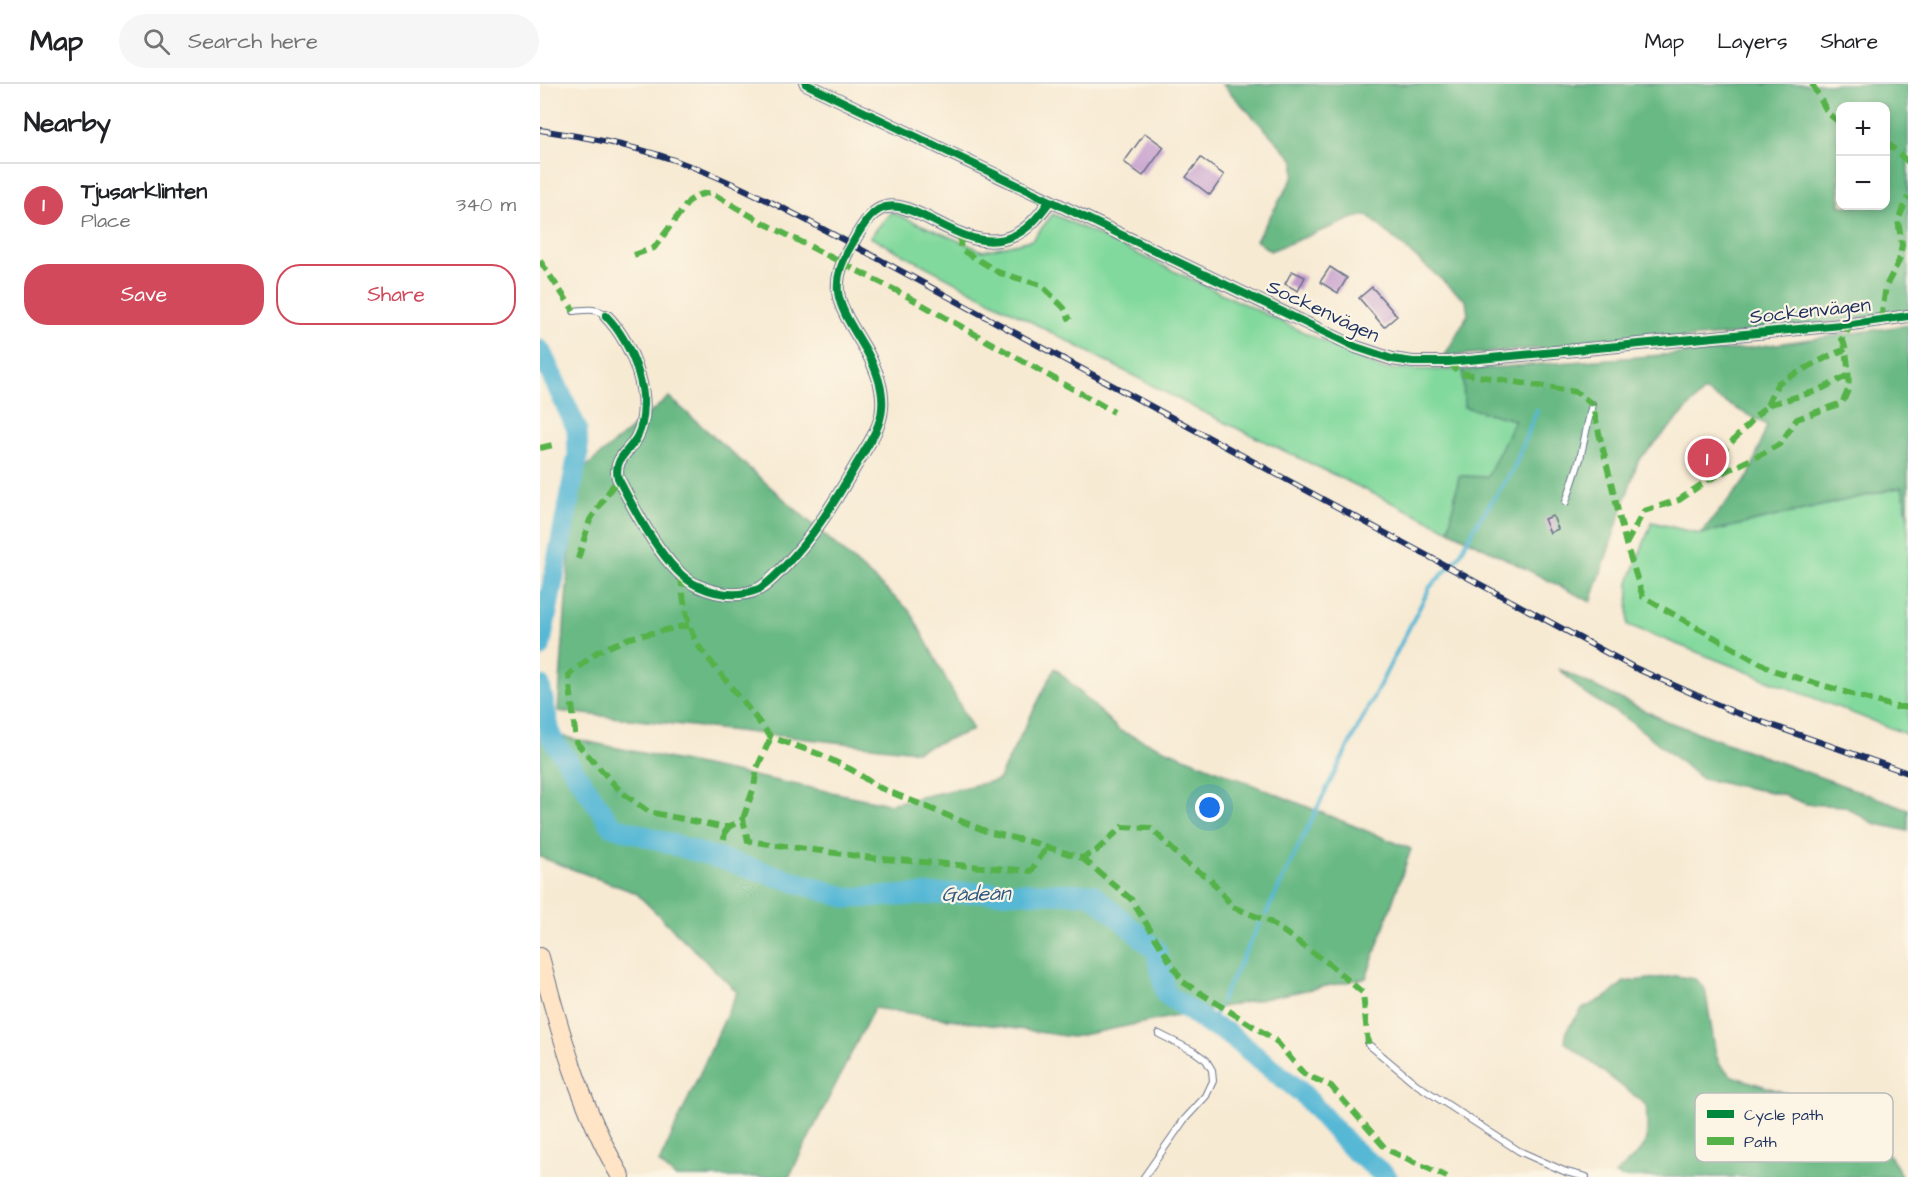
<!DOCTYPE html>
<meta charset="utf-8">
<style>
:root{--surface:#fff;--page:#f6f6f6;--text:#202124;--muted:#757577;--line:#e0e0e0;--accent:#d1495b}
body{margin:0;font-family:"Architects Daughter",sans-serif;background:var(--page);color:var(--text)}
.controls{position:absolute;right:18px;top:18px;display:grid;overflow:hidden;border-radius:12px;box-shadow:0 3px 9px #0003}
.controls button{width:54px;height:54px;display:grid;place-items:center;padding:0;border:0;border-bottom:2px solid var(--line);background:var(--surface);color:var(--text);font:30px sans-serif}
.you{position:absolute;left:670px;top:724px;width:21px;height:21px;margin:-15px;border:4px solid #fff;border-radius:50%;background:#1a73e8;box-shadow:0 0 0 9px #1a73e833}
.badge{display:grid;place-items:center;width:39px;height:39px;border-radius:50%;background:var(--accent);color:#fff;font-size:20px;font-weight:700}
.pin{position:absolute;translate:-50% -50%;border:3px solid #fff;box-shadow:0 2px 6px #0006}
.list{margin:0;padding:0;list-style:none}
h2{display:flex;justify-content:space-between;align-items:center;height:78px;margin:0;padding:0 24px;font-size:26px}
h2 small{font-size:20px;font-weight:400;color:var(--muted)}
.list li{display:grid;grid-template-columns:39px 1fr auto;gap:18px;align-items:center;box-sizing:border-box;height:84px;padding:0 24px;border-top:2px solid var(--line)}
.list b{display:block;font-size:22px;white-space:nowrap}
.list p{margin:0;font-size:20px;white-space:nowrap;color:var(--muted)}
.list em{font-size:20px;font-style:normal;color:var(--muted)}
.actions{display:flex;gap:12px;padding:18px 24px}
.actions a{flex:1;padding:14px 0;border:2px solid var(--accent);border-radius:24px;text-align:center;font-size:21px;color:var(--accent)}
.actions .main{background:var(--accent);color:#fff}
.icon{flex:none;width:33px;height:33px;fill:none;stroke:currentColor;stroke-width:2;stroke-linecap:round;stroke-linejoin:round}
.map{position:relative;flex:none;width:1368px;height:1093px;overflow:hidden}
header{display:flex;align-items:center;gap:36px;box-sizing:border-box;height:84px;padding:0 30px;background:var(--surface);border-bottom:2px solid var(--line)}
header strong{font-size:28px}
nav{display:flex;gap:33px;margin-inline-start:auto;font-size:21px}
.search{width:420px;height:54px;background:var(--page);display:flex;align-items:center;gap:15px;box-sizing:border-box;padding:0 21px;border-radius:33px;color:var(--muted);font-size:22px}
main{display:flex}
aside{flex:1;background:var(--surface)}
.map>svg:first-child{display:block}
.green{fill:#82d99d;stroke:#4e847e;stroke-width:1.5}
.forest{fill:#69b984;stroke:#427471;stroke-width:1.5;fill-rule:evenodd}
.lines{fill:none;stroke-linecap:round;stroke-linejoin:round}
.stream{stroke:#57b8d5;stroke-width:4}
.river{stroke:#57b8d5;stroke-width:21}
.building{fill:#c39bcd}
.lane-casing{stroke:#687087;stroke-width:8}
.street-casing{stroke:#687087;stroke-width:14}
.secondary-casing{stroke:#687087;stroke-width:20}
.lane{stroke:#fff;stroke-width:6}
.street{stroke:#fff;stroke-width:12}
.secondary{stroke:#ffe4c6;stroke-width:18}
.rail-casing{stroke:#1b2f5e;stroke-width:6}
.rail{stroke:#fcf5e5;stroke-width:4;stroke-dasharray:11;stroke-linecap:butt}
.quiet{stroke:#55b248;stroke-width:6;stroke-dasharray:12 6;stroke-linecap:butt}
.cycleway-casing{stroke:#fcf5e5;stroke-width:11}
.cycleway{stroke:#00873e;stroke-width:8}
.labels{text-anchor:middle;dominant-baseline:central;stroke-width:4.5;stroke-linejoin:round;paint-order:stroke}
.street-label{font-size:20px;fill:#1b2f5e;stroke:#fcf5e5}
.water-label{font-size:21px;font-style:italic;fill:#2d5882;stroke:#fcf5e5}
.key{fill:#fcf5e5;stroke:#b8babc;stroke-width:1.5}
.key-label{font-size:16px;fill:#1b2f5e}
</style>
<header>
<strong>Map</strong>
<div class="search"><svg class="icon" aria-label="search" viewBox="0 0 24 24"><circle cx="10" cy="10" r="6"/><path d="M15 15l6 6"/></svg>Search here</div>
<nav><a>Map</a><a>Layers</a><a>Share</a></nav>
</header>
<main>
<aside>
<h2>Nearby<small></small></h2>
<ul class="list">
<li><span class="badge">1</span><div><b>Tjusarklinten</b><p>Place</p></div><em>340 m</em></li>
</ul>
<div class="actions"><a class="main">Save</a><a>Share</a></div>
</aside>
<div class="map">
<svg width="1368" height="1093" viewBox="0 0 1368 1093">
<rect width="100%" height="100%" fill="#fcf5e5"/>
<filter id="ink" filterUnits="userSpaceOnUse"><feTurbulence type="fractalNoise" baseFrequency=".0167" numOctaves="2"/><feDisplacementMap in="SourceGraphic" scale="12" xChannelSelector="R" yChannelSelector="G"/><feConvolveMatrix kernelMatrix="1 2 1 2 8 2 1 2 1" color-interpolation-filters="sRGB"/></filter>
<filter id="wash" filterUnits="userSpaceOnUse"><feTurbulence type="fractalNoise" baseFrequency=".008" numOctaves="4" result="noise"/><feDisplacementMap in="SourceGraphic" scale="24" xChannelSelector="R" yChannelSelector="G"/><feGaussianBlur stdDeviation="1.35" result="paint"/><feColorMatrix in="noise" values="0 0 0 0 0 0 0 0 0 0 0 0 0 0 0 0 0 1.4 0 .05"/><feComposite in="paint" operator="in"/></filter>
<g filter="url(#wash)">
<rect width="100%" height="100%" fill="#f7ead3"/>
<path class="green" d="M 351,128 L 443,167 L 492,156 L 513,130 L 842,285 L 923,286 L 924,323 L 975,336 L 947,393 L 919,392 L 909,446 L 659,326 L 330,153 Z
M 1363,403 L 1368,433 L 1368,651 L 1088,541 L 1089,498 L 1112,438 L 1160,450 Z"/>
<path class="forest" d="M 682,0 L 1368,0 L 1368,228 L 1200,250 L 954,268 L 920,271 L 903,275 L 928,230 L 926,217 L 827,131 L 814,134 L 730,167 L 716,156 L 754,92 L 754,76 ZM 1300,22 L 1346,22 L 1346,122 L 1300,122 Z
M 1368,241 L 1368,433 L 1362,403 L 1160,450 L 1209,392 L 1227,341 L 1164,307 L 1098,377 L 1051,518 L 909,446 L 919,392 L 947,393 L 975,336 L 924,323 L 923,286 L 1202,265 Z
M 129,313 L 370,527 L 433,646 L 376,667 L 18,627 L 35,392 Z
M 515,584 L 580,647 L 871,765 L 826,894 L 532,953 L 334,924 L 249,1093 L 135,1093 L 119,1079 L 197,908 L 96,809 L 0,773 L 0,648 L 349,720 L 458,696 Z
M 1019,585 L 1126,637 L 1368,725 L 1368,747 L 1333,739 L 1304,722 L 1266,720 L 1241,710 L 1162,695 L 1089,636 L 1044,609 Z
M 1135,892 L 1155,895 L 1165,905 L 1176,971 L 1180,981 L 1192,992 L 1298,1026 L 1320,1051 L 1340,1059 L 1356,1080 L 1361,1093 L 1082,1093 L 1075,1091 C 1105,1061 1110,1067 1106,1021 L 1025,958 L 1027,946 L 1042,925 L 1068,912 L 1084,898 Z"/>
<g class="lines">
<path class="stream" d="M 726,830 L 787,704 L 890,503 L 918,474 L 937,439 L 973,386 L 997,326
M 681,917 L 720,839
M 670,941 L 678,923"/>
<path class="river" d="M 0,266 L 37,345 L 38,371 L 0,563
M 0,602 L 11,653 L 72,742 L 308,814 L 445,808 L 552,810 L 616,866 L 626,910 L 670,941 L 686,948 L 762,1009 L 811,1064 L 847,1093"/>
</g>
<g id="blocks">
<path class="building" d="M 605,49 L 624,63 L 603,92 L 584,78 Z
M 661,74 L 684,91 L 670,111 L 646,93 Z
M 790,183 L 807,194 L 798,209 L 780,198 Z
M 752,187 L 765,193 L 758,207 L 745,200 Z
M 832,203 L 857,232 L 844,243 L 819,214 Z
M 1013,432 L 1018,445 L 1010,449 L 1004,435 Z"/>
</g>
</g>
<g filter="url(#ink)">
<use href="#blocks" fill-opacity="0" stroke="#687087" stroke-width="1.5"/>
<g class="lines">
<defs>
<path id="lane" d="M 34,227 C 44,226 58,223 66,232
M 1026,418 L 1040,375 L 1052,320
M 828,960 L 876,1000 L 979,1067 L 1026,1088 L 1046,1093
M 604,1093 L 644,1036 L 666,1012 L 673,997 L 672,986 L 666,976 L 655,968 L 619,950"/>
<path id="street" d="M 266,0 L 816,263 L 852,275 L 873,278 L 908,278 L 1312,240 L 1368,232
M 66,232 C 93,259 115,317 97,353 C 89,368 73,375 78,394 C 94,425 126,488 158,502 C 178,511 198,514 219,505 C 228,500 236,491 243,484 C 274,452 294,419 316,381 C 326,364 341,344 342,324 C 344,304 336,285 327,268 C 303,226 283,207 312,160 C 317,151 322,142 329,134 C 364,92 419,179 475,151 C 490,144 500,130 510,117"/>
<path id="secondary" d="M 0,873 C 20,949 41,1024 81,1093"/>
</defs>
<use href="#lane" class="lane-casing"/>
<use href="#street" class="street-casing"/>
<use href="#secondary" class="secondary-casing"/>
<use href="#lane" class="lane"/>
<use href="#street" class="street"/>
<use href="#secondary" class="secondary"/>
<defs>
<path id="rail" d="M 0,46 C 45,53 91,61 134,76 C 196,98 253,129 311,160 L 1093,583 L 1194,628 L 1368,689"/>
</defs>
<use href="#rail" class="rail-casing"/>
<use href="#rail" class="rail"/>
<path class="quiet" d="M 1272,0 L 1288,29 L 1300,39
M 1346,58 L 1368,78
M 421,151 L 420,165 L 460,189 L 501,201 L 524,224 L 530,236
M 94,171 L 114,164 L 149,117 L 159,111 L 167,109 L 175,111 L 218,136 L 365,211 L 574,328
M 0,177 L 34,227
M 1341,236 L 1346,202 L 1359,177 L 1362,161 L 1358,136 L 1368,113
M 908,278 L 920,289 L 1036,308 L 1052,320 L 1086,460 L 1103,513 L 1232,586 L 1355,623 L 1368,623
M 1227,321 L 1238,299 L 1289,272 L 1306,265
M 0,364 L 17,360
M 1179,391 L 1184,366 L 1227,321 L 1277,307 L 1309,291
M 1086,460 L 1104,427 L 1139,416 L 1168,396 L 1224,369 L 1240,360 L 1257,335 L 1302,319 C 1304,315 1307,310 1308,305 C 1310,296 1307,262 1302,255 L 1312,240
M 38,475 L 50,436 L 78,394
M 141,491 C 143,515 146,536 156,559 L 231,653 L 279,670 L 312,686 L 338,703 L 448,748 L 495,759 L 542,774 L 556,767 L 582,743 L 611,744 L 646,779 L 670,795 L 693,823 L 730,838 L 788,879 L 823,909 L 828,960
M 149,541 L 89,554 L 57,568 L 29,591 L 36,658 L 81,708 L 109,728 L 181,743 L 189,743 L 203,735 L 208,757 L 332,774 L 491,787 L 507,763
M 203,735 L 214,703 L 217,684 L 231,653
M 184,755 L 185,748 L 189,743
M 542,774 L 591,815 L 643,898 L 735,956 L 764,990 L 791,1002 L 846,1065 L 907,1093"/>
<defs>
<path id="cycleway" d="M 266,0 L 816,263 L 852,275 L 873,278 L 908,278 L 1312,240 L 1368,232
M 66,232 C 93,259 115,317 97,353 C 89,368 73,375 78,394 C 94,425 126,488 158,502 C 178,511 198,514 219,505 C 228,500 236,491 243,484 C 274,452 294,419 316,381 C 326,364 341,344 342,324 C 344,304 336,285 327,268 C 303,226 283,207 312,160 C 317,151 322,142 329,134 C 364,92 419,179 475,151 C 490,144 500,130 510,117"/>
</defs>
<use href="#cycleway" class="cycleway-casing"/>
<use href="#cycleway" class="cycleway"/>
</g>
</g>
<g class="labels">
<g class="street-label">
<text transform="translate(783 227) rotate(25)">Sockenvägen</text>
<text transform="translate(1270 227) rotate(-6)">Sockenvägen</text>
</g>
<g class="water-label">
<text transform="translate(436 810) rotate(-1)">Gådeån</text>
</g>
</g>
<rect x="1155" y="1009" width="198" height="69" rx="9" class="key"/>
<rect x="1167" y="1026" width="27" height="8" fill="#00873e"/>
<rect x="1167" y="1053" width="27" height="8" fill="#55b248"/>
<g class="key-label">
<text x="1204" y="1036">Cycle path</text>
<text x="1204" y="1063">Path</text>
</g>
</svg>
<div class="controls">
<button>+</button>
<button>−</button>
</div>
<div class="you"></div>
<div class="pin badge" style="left:1167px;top:374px">1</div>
</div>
</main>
